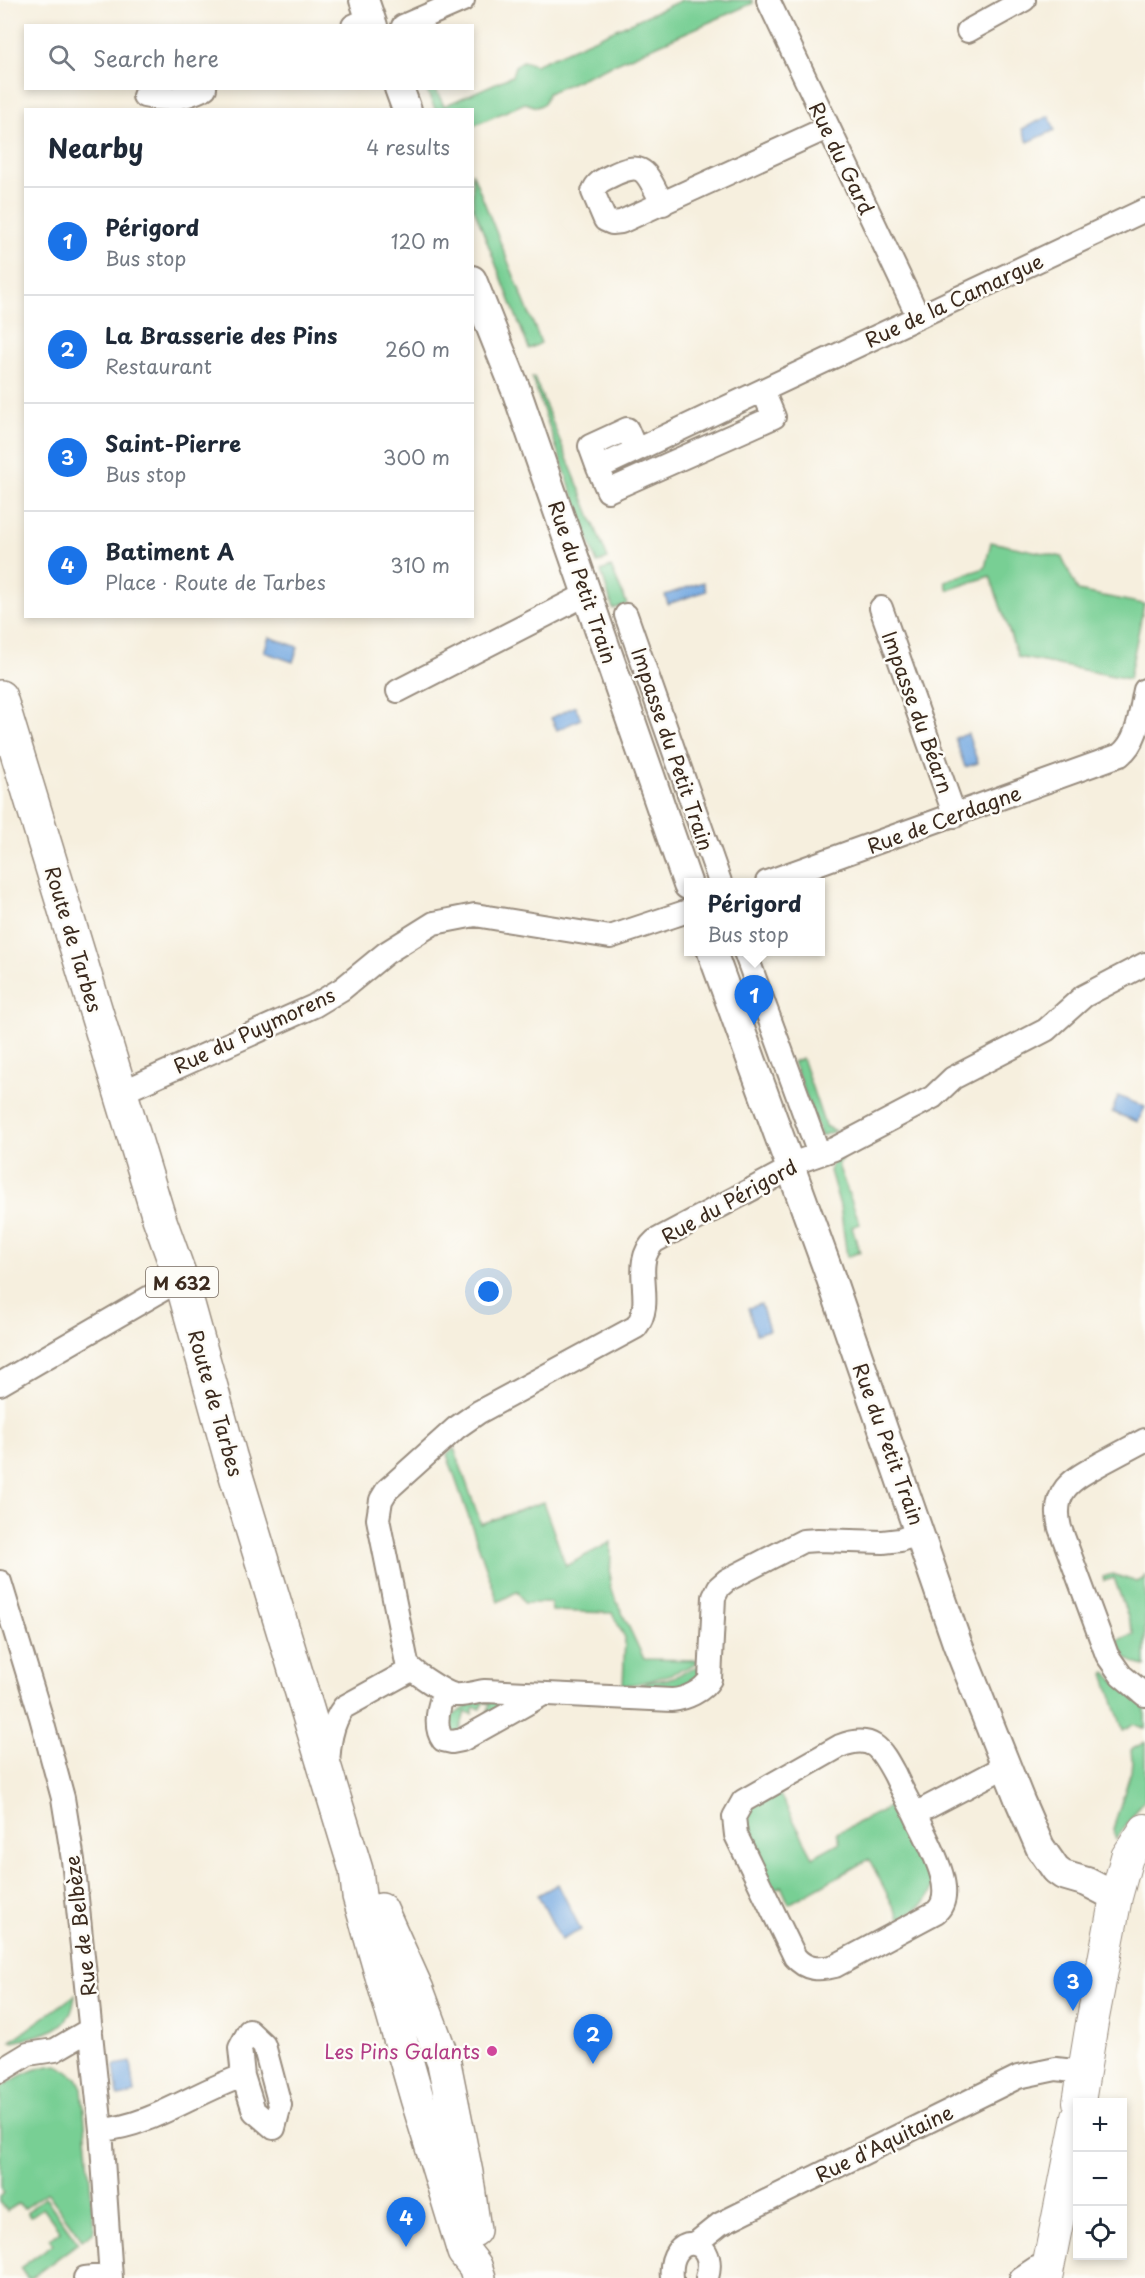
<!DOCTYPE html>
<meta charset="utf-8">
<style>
:root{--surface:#fff;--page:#f6f6f7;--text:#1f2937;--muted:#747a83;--line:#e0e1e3;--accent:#1a73e8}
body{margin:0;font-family:"Playpen Sans",sans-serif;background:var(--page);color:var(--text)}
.controls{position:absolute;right:18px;bottom:18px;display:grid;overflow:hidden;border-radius:0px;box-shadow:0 3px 9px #0003}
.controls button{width:54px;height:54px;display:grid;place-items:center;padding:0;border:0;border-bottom:2px solid var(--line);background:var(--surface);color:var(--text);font:30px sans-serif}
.you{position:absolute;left:489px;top:1292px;width:21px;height:21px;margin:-15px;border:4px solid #fff;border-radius:50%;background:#1a73e8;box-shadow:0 0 0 9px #1a73e833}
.badge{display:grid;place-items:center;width:39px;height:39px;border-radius:50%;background:var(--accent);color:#fff;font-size:20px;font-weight:700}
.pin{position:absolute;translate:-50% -50px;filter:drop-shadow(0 2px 3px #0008)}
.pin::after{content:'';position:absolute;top:32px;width:21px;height:18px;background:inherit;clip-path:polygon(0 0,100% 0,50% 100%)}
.popup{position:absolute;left:684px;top:878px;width:141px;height:78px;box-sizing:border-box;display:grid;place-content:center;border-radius:0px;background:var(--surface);filter:drop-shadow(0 2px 4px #0005);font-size:20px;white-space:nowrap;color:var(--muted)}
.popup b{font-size:22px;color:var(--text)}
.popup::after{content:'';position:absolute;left:50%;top:100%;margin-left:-12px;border:12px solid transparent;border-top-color:var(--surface)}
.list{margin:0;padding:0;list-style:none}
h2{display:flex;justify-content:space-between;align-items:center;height:78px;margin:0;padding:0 24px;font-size:26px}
h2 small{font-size:20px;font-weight:400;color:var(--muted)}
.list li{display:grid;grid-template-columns:39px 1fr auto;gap:18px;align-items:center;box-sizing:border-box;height:108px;padding:0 24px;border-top:2px solid var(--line)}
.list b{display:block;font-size:22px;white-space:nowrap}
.list p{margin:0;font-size:20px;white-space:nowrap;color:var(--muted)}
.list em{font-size:20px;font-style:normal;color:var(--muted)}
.icon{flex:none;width:33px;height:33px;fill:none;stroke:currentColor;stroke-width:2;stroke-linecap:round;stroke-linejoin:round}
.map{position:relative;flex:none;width:1145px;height:2278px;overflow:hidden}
.search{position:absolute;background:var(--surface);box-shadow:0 3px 9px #0003;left:24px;top:24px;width:450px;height:66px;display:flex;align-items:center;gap:15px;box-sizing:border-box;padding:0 21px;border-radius:0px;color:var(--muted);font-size:22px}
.panel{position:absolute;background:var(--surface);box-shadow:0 3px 9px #0003;left:24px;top:108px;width:450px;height:510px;border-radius:0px}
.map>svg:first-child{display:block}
.green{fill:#78cf94;stroke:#5a7c59;stroke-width:1.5}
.water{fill:#74a9e1;stroke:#586a80;stroke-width:1.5}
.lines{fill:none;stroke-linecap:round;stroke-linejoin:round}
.minor-casing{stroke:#988c7e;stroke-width:26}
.tertiary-casing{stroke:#988c7e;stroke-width:32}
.secondary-casing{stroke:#988c7e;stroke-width:34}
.primary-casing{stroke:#988c7e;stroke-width:36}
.minor{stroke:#fff;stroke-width:22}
.tertiary{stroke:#fff;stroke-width:28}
.secondary{stroke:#fff;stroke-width:32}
.primary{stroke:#fff;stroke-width:33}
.hotel-dot{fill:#d1479c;stroke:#fdfcf7;stroke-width:2}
.labels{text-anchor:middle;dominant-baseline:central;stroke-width:5;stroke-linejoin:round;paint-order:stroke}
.shield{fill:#fdfcf7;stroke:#75695f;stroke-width:1.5}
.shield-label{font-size:18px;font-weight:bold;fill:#3b2a1e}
.street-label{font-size:20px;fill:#3b2a1e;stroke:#fdfcf7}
.hotel-label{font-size:20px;fill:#b23c85;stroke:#fdfcf7;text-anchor:end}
</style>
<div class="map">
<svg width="1145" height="2278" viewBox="0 0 1145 2278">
<rect width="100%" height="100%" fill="#fdfcf7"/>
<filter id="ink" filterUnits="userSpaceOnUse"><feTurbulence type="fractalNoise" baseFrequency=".0167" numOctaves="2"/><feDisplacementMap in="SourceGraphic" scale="12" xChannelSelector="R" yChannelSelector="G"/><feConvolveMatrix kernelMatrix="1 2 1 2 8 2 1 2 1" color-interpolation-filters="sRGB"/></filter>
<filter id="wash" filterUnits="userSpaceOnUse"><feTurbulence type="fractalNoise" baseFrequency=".008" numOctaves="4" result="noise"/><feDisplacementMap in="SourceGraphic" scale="24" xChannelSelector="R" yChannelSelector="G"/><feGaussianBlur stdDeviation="1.35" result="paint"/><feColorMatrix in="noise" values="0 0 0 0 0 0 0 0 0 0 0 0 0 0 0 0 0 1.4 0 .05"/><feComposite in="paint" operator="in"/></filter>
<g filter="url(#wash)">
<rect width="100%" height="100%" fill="#f6efde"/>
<path class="green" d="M 682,0 L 752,0 L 753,3 L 548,93 L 544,104 L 537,107 L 525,103 L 473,126 L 472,110 L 435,109 L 426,89 L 436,89 L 444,106 L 512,76 L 515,66 L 523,61 L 535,65 Z
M 472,172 L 541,343 L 529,349 L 473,206 Z
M 534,377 L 608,559 L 597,563 L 532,378 Z
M 991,542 L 1062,557 L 1078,591 L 1144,604 L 1129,679 L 1018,657 L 990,576 L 948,590 L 945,581 L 985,568 Z
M 611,567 L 627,604 L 613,609 L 601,571 Z
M 802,1058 L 825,1126 L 835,1131 L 821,1136 L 793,1062 Z
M 843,1157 L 838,1165 L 860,1224 L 852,1227 L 860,1252 L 847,1257 L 840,1206 L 830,1171 L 833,1161 Z
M 454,1448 L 481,1524 L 543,1502 L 566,1566 L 611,1542 L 610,1587 L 644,1659 L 700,1660 C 686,1671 640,1685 623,1685 L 625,1638 L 612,1613 L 552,1611 L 551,1603 L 524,1603 L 518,1591 L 498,1602 L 447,1455 Z
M 1112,1574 L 1137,1582 L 1143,1579 L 1145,1574 L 1145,1666 C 1128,1663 1124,1657 1118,1640 L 1134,1634 L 1114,1578 L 1104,1581 L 1103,1577 Z
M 702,1666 C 699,1696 658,1689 636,1689 C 646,1680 658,1682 670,1678 C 681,1675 690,1667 702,1666 Z
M 1106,1673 L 1145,1708 L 1145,1729 L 1133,1724 L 1123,1730 L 1104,1674 Z
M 477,1701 L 496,1702 L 498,1707 L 486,1718 L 490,1704 L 483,1702 L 481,1709 L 474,1707 L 472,1714 L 465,1712 L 459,1733 L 451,1732 L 446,1722 L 448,1718 Z
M 1145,1742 L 1145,1799 L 1116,1839 L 1113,1829 L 1131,1771 L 1132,1760 L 1131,1750 Z
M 778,1791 L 813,1857 L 840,1842 L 837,1833 L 891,1806 L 901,1827 L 909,1824 L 932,1876 C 935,1900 919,1909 900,1919 L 869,1859 L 789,1904 L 781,1886 L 773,1890 C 763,1872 733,1828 750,1809 C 757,1802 770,1797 778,1791 Z
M 75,1995 C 71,2034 44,2032 14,2042 L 11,2041 Z
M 58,2065 L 77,2078 L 82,2088 L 94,2229 L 93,2232 L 82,2240 L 47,2192 L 24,2208 L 18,2204 L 7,2211 L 0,2202 L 0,2197 L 4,2193 L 0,2187 L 0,2088 C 18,2076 36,2066 58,2065 Z
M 45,2197 L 78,2243 L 31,2278 L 27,2278 L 20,2268 L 53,2244 L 50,2239 L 60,2231 L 43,2208 L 30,2217 L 27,2212 Z"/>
<path class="water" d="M 1049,116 L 1055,130 L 1028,142 L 1022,129 Z
M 703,582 L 706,591 L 668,604 L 665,595 Z
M 269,637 L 298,647 L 293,662 L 264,652 Z
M 575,706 L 581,719 L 557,730 L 551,718 Z
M 968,734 L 978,763 L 965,767 L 955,738 Z
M 1118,1096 L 1145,1107 L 1138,1122 L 1112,1112 Z
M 761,1304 L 769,1330 L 756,1334 L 748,1308 Z
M 558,1884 L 581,1930 L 561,1940 L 538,1895 Z
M 131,2062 L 135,2093 L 118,2096 L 114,2065 Z"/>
</g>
<g filter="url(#ink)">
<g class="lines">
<defs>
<path id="minor" d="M 768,0 L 918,316
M 353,26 L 370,18
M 403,26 L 463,0
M 968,31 L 1024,0
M 144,96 C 167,102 184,98 205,88
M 663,204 C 646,175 647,158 611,176 C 602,180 596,183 593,192 L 605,220 L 612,223 L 621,222 L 827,128
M 763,391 L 774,417 L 608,491 L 598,468 L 1145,210
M 598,468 L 590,446 L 627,429 L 636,450
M 881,608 L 955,816
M 626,615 L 720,882
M 398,691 L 587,594
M 767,882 L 1120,755 C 1139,740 1140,712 1145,690
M 745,952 L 819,1154
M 120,1093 L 314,1006 L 342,989 L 386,953 L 434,923 L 475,915 L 610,937 L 688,911
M 0,1384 L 181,1279
M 1145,1440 C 1130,1448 1115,1456 1100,1464 C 1071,1480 1051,1491 1060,1528 L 1107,1655 L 1121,1675 L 1145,1695
M 920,1533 L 900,1540 L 883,1542 L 818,1540 L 803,1541 L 727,1580 L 719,1587 L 714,1597 L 710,1679 C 703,1691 686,1699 672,1700 L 485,1691 C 475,1692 465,1696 455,1695 C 445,1693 412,1672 407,1663 L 378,1519 L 381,1500 L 387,1490 L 456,1428 L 479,1412 L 636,1327 C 657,1301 629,1264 655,1241 L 782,1173 L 797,1162 L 834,1149 L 933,1097 L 953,1078 L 1046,1030 L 1084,996 L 1145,964
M 0,1582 L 41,1717 L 63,1798 L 73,1860 L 101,2130 L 111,2278
M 444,1691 C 439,1705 433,1727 443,1740 L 452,1742 L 462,1740 L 542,1695
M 328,1765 C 329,1746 331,1723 344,1707 L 411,1670
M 915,1814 C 925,1837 960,1892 936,1912 L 835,1966 C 819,1970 806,1970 795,1957 L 736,1835 L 734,1817 L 743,1801 L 840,1746 C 873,1733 881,1749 895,1775 C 901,1788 908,1801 915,1814 L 1006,1766
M 249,2031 L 264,2045 L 280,2105 L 274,2128 L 254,2111 L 243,2076 L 240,2048 Z
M 0,2071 L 28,2054 L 55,2050 L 91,2029
M 101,2130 C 152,2126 195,2092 243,2076
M 695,2244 L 720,2224 L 1018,2077 L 1056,2069 L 1083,2072
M 85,2278 L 110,2275
M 672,2278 C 667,2231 719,2234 707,2278
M 1021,2278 L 1036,2268 L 1048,2271"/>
<path id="tertiary" d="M 364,0 L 373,26
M 399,88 L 407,110
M 472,280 L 516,390 L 688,885
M 712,952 L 828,1270 L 957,1643 L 1020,1801 L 1040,1847 L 1056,1870 L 1063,1875 L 1087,1882 L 1116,1897"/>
<path id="secondary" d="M 1079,2102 L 1092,2023 L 1116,1897 L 1127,1857 L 1145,1830
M 1046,2278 L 1078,2117"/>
<path id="primary" d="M 0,697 L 159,1218 L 181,1279 L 230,1456 L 356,1870 L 359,1896 L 417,2098 L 464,2252 L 475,2266 L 479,2278
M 381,1910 L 417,1990 L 444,2063 L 466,2173 L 474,2230"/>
</defs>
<use href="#minor" class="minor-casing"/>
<use href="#tertiary" class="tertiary-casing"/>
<use href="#secondary" class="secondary-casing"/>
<use href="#primary" class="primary-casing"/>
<use href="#minor" class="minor"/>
<use href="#tertiary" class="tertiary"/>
<use href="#secondary" class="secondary"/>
<use href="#primary" class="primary"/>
</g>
</g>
<circle class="hotel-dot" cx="492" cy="2051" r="6"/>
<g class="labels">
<rect class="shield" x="146" y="1267" width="72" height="30" rx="4.5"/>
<g class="shield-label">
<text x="182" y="1282">M 632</text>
</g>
<g class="street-label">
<text transform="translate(842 158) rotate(64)">Rue du Gard</text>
<text transform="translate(954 300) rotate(-25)">Rue de la Camargue</text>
<text transform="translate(583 582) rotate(71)">Rue du Petit Train</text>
<text transform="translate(918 712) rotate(70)">Impasse du Béarn</text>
<text transform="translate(673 749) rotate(71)">Impasse du Petit Train</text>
<text transform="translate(944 819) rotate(-20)">Rue de Cerdagne</text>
<text transform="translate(74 939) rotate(73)">Route de Tarbes</text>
<text transform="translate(254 1030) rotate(-25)">Rue du Puymorens</text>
<text transform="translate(729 1201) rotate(-29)">Rue du Périgord</text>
<text transform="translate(216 1403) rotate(74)">Route de Tarbes</text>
<text transform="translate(889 1444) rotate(70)">Rue du Petit Train</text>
<text transform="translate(80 1926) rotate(-97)">Rue de Belbèze</text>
<text transform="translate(884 2143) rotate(-26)">Rue d'Aquitaine</text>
</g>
<g class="hotel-label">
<text x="480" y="2051">Les Pins Galants</text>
</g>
</g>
</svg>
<div class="controls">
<button>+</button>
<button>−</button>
<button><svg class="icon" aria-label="locate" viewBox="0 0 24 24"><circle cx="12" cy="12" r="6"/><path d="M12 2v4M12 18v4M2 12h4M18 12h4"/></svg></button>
</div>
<div class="you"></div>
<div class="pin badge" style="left:754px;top:1025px">1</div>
<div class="popup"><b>Périgord</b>Bus stop</div>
<div class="pin badge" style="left:593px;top:2064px">2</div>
<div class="pin badge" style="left:1073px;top:2011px">3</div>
<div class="pin badge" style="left:406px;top:2247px">4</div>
<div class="search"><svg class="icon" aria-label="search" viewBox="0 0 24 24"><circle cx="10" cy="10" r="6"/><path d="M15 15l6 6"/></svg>Search here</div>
<section class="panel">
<h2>Nearby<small>4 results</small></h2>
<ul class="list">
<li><span class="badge">1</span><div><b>Périgord</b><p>Bus stop</p></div><em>120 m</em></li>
<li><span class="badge">2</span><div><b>La Brasserie des Pins</b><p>Restaurant</p></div><em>260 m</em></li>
<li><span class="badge">3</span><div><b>Saint-Pierre</b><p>Bus stop</p></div><em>300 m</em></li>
<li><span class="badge">4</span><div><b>Batiment A</b><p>Place · Route de Tarbes</p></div><em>310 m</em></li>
</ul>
</section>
</div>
